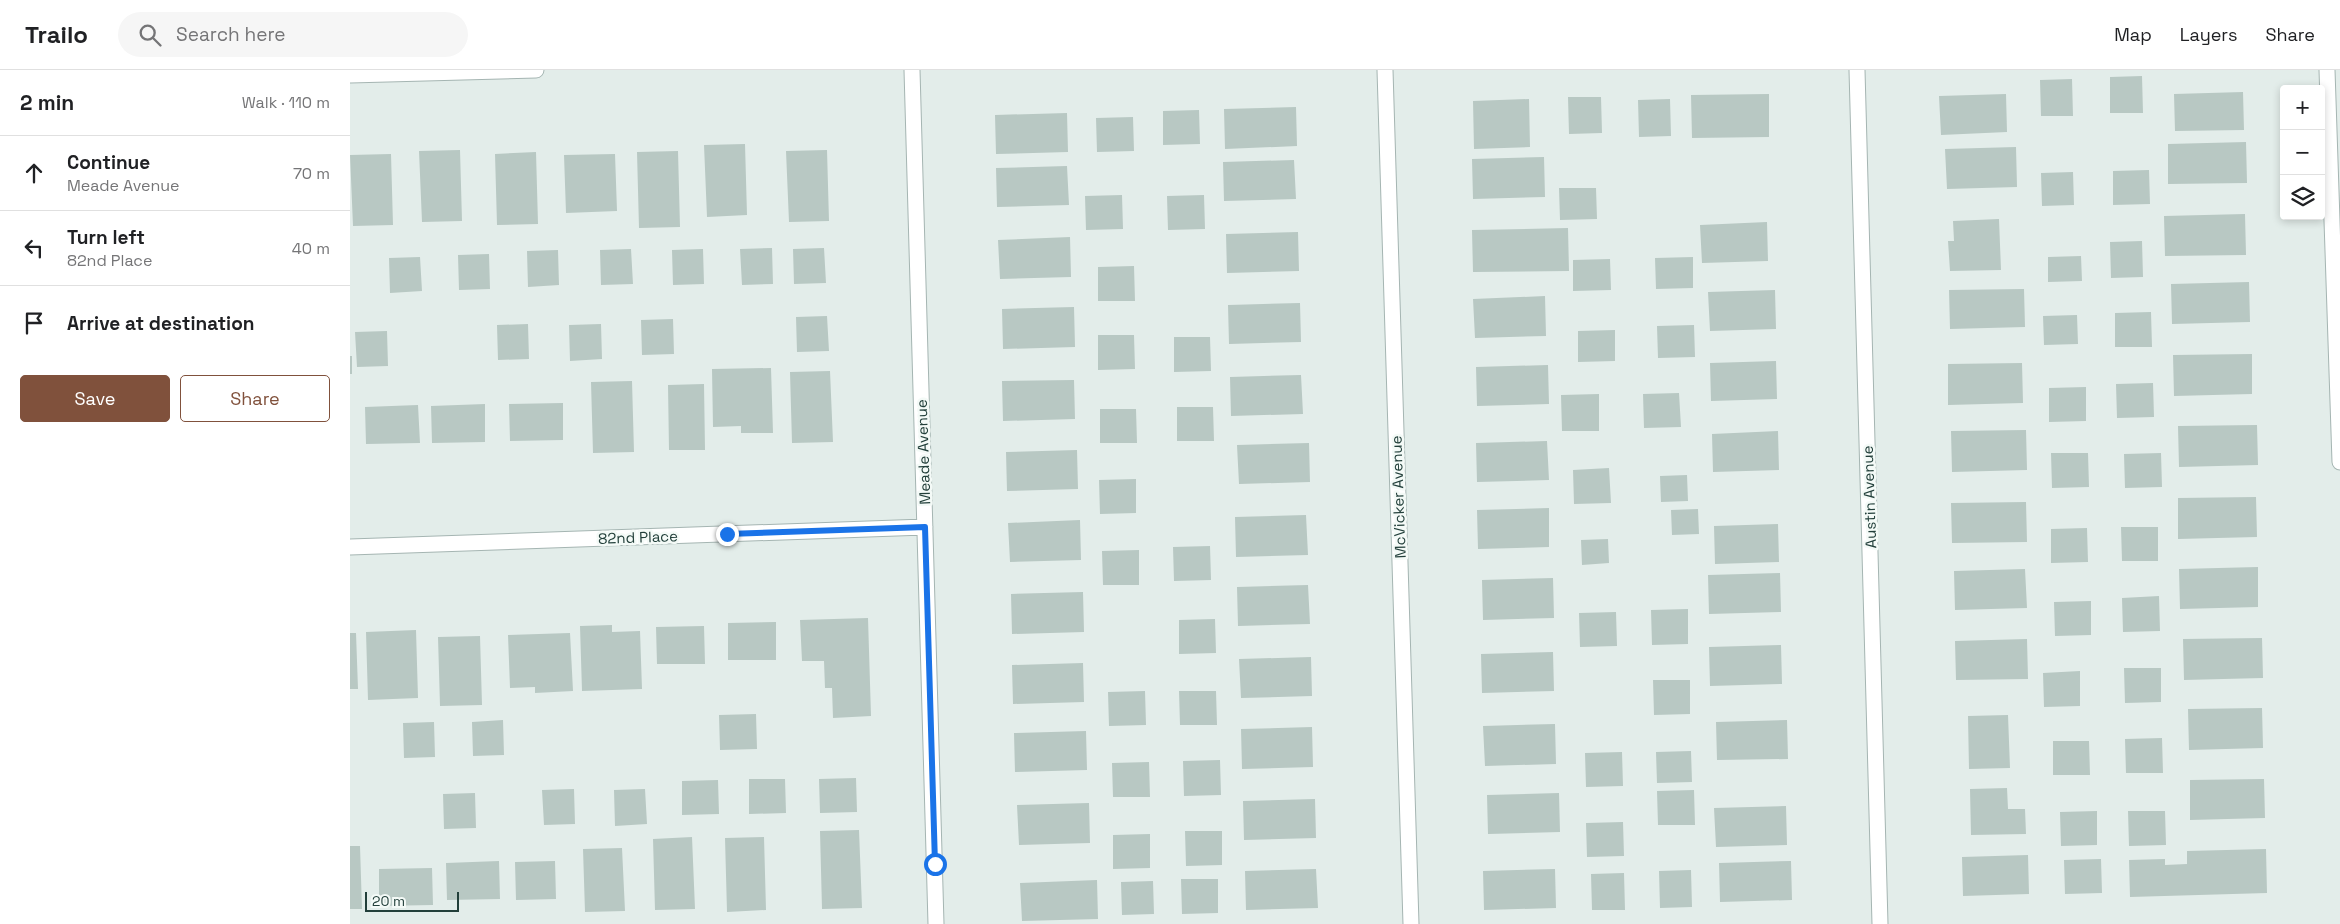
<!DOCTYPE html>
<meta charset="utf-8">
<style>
:root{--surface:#fff;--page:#f6f6f6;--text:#202124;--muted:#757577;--line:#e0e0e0;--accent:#80513c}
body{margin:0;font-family:"Space Grotesk",sans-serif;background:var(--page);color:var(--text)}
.controls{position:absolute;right:15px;top:15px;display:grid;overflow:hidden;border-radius:5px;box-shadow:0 2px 8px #0003}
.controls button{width:45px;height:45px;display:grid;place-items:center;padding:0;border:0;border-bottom:1px solid var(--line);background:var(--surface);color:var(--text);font:25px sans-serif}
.scale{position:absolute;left:15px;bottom:12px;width:94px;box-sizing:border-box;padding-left:5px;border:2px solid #223f3a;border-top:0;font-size:14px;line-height:18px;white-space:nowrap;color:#223f3a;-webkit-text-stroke:4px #f4faf7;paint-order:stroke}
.stop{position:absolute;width:15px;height:15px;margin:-11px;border:4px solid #1a73e8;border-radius:50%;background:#fff}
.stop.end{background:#1a73e8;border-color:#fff;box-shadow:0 1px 5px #0008}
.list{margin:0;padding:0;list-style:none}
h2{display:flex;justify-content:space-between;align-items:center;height:65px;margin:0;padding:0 20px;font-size:21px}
h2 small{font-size:16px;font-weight:400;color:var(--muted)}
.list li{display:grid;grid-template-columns:32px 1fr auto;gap:15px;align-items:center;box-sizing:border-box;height:75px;padding:0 20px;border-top:1px solid var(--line)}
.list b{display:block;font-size:19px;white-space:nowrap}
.list p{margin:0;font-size:16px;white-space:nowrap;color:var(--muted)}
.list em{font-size:16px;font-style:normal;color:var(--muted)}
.actions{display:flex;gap:10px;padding:15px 20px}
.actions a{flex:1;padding:11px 0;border:1px solid var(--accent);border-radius:5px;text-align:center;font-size:18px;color:var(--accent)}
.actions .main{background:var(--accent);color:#fff}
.icon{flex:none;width:28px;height:28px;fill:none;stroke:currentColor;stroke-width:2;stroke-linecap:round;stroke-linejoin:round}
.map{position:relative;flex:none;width:1990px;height:854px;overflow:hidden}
header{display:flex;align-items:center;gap:30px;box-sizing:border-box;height:70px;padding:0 25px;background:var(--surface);border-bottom:1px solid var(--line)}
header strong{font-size:24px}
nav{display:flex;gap:28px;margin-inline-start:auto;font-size:18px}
.search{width:350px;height:45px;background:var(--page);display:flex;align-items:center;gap:12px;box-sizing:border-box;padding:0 18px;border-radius:28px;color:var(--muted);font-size:19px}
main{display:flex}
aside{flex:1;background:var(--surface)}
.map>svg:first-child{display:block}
.building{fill:#b8c8c3}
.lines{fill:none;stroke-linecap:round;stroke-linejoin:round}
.street-casing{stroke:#a5b5b2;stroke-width:17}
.street{stroke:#fff;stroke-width:15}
.route{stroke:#1a73e8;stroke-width:6}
.labels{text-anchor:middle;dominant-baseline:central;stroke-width:5;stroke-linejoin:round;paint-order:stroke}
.street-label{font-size:15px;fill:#223f3a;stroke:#f4faf7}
</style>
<header>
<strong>Trailo</strong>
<div class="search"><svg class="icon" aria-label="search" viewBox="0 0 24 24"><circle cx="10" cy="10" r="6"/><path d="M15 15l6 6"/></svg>Search here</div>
<nav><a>Map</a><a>Layers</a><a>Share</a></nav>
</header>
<main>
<aside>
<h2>2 min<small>Walk · 110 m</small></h2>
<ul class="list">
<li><svg class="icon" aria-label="ahead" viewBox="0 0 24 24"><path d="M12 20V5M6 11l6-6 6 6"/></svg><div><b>Continue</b><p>Meade Avenue</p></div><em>70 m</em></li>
<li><svg class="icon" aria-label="left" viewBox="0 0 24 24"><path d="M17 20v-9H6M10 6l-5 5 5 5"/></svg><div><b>Turn left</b><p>82nd Place</p></div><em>40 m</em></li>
<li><svg class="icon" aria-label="arrive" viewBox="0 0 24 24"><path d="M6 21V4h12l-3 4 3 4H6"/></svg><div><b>Arrive at destination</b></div></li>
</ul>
<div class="actions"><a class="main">Save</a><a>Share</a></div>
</aside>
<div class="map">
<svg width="1990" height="854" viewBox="0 0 1990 854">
<rect width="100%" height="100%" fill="#e3edea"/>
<path class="building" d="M 1792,6 L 1793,43 L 1760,43 L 1760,7 Z
M 1722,9 L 1723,46 L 1691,46 L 1690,10 Z
M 1893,22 L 1894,60 L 1825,61 L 1824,24 Z
M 1419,24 L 1419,67 L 1342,68 L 1341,25 Z
M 1656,24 L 1657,62 L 1591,65 L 1589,26 Z
M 1218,27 L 1251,27 L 1252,63 L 1219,64 Z
M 1179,29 L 1180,77 L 1124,79 L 1123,31 Z
M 1320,29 L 1321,66 L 1289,67 L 1288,30 Z
M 946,37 L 947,76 L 875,79 L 874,39 Z
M 849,40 L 850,74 L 813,75 L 813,41 Z
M 717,43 L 718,82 L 646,84 L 645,45 Z
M 783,47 L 784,81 L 747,82 L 746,48 Z
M 1896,72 L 1897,113 L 1818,114 L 1818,74 Z
M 395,74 L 397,145 L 357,147 L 354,75 Z
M 1666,77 L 1667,117 L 1597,119 L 1595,79 Z
M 110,80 L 112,151 L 72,152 L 69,81 Z
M 477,80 L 479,151 L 439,152 L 436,81 Z
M 328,81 L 330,157 L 289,158 L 287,82 Z
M 186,82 L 188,154 L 147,155 L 145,84 Z
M 41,84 L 43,155 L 3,156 L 0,85 Z
M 265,84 L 267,141 L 216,143 L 214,85 Z
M 1194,87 L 1195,127 L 1123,129 L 1122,89 Z
M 944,90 L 946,129 L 874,131 L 873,92 Z
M 717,96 L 719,135 L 647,137 L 646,98 Z
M 1799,100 L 1800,134 L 1763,135 L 1763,101 Z
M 1723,102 L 1724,135 L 1692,136 L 1691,103 Z
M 1209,118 L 1246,118 L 1247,149 L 1210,150 Z
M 772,125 L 773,159 L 736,160 L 735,126 Z
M 854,125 L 855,159 L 818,160 L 817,126 Z
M 1895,144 L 1896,185 L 1815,186 L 1814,146 Z
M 1649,149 L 1651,200 L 1600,201 L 1598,171 L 1604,171 L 1603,151 Z
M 1417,152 L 1418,191 L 1352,193 L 1350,155 Z
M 1218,158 L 1219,201 L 1123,202 L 1122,160 Z
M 948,162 L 949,201 L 877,203 L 876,164 Z
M 720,167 L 721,207 L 650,209 L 648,170 Z
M 1792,171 L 1793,207 L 1761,208 L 1760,172 Z
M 422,178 L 423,214 L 392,215 L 390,179 Z
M 474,178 L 476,213 L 444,214 L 443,179 Z
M 281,179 L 283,214 L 251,215 L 250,180 Z
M 353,179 L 354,214 L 323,215 L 322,180 Z
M 208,180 L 209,215 L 178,217 L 177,181 Z
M 139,184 L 140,219 L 109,220 L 108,185 Z
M 1731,186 L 1732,211 L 1698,212 L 1698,187 Z
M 70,187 L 72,221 L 40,223 L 39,188 Z
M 1343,187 L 1343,218 L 1306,219 L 1305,188 Z
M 1260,189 L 1261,220 L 1223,221 L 1223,190 Z
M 784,196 L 785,231 L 748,231 L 748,197 Z
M 1899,212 L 1900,252 L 1822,254 L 1821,214 Z
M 1674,219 L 1675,257 L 1600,259 L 1599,220 Z
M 1425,220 L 1426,259 L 1360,261 L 1358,222 Z
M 1195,226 L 1196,266 L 1125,268 L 1123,229 Z
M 950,233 L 951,272 L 879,274 L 878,235 Z
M 724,237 L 725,277 L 653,279 L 652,239 Z
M 1801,242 L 1802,277 L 1765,277 L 1765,243 Z
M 1727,245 L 1728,274 L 1694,275 L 1693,246 Z
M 477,246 L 479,281 L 447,282 L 446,247 Z
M 323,249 L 324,284 L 292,285 L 291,250 Z
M 178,254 L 179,289 L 148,290 L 147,255 Z
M 251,254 L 252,289 L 220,291 L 219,255 Z
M 1344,255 L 1345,287 L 1308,288 L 1307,256 Z
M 1265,260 L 1265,291 L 1228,292 L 1228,261 Z
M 37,261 L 38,296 L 7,297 L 5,262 Z
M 748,265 L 784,265 L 785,299 L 748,300 Z
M 824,267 L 860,267 L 861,301 L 824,302 Z
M 1902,284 L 1902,324 L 1824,326 L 1823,285 Z
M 0,286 L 2,286 L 2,304 L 0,304 Z
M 1426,291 L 1427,329 L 1361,331 L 1360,293 Z
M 1672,293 L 1673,333 L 1598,335 L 1598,294 Z
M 1198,295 L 1199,334 L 1127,336 L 1126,297 Z
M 421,298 L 423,363 L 391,363 L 391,356 L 363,357 L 362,299 Z
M 480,301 L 483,372 L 442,373 L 440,302 Z
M 951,305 L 953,344 L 881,346 L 880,307 Z
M 724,310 L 725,349 L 653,351 L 652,311 Z
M 282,311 L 284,382 L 243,383 L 241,312 Z
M 1803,313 L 1804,347 L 1767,348 L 1766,314 Z
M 354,314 L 355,380 L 319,380 L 318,315 Z
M 1736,317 L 1736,351 L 1699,352 L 1699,318 Z
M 1329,323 L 1331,357 L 1294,358 L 1293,324 Z
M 1249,324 L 1249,361 L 1212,361 L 1211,325 Z
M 213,333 L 213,370 L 160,371 L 159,334 Z
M 135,334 L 135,372 L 82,373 L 81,336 Z
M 68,335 L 70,373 L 16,374 L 15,337 Z
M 827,337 L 863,337 L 864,371 L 827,371 Z
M 750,339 L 786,339 L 787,373 L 750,373 Z
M 1907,355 L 1908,395 L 1829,397 L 1828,356 Z
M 1676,360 L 1677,400 L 1602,402 L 1601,361 Z
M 1428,361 L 1429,400 L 1363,402 L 1362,364 Z
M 1197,371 L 1199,410 L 1127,412 L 1126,373 Z
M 959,373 L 960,412 L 889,414 L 887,375 Z
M 727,380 L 728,419 L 657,421 L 656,382 Z
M 1701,383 L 1738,383 L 1739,417 L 1702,418 Z
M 1811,383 L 1812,417 L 1775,418 L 1774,384 Z
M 1259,398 L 1261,433 L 1224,434 L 1223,400 Z
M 1337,405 L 1338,431 L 1311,432 L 1310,406 Z
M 786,409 L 786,443 L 750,444 L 749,410 Z
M 1906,427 L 1907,467 L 1828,469 L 1828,428 Z
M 1676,432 L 1677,472 L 1602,473 L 1601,433 Z
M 1199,438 L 1199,477 L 1128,479 L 1127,440 Z
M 1348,439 L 1349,464 L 1322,465 L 1321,440 Z
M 956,445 L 958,485 L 886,487 L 885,447 Z
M 730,450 L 731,490 L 660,492 L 658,453 Z
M 1428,454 L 1429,492 L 1365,494 L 1364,456 Z
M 1771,457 L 1808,457 L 1808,491 L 1772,491 Z
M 1737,458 L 1738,492 L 1701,493 L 1701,459 Z
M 1258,469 L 1259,493 L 1232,495 L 1231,470 Z
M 860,476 L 861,510 L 824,511 L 823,477 Z
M 789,480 L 789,515 L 753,515 L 752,481 Z
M 1908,497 L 1908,537 L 1830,539 L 1829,499 Z
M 1675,499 L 1677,538 L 1605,540 L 1604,501 Z
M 1430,503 L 1431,542 L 1359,544 L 1358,505 Z
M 1203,508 L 1204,548 L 1133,550 L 1132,510 Z
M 958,515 L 960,554 L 888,556 L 887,517 Z
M 733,522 L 734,562 L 662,564 L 661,524 Z
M 1809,526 L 1810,561 L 1773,562 L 1772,528 Z
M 1741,531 L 1741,565 L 1705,566 L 1704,532 Z
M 1338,539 L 1338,574 L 1302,575 L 1301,540 Z
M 1266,542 L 1267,576 L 1230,577 L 1229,543 Z
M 518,548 L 521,646 L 483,648 L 482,618 L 475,618 L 474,591 L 452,591 L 450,550 Z
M 865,549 L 866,583 L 829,584 L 829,550 Z
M 426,552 L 426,590 L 378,590 L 378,553 Z
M 262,555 L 262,562 L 290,561 L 292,619 L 232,621 L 230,556 Z
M 354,556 L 355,594 L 307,594 L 306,557 Z
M 66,560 L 68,628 L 18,630 L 16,562 Z
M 0,563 L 6,563 L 8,619 L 0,619 Z
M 220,563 L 223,621 L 185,623 L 185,617 L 160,618 L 158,565 Z
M 130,566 L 132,635 L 90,636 L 88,567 Z
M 1912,568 L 1913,608 L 1834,610 L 1833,569 Z
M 1677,569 L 1678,609 L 1606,610 L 1605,571 Z
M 1431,575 L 1432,614 L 1360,616 L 1359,577 Z
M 1203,582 L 1204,621 L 1132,623 L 1131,584 Z
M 961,587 L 962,626 L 891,628 L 889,589 Z
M 733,593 L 734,632 L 663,634 L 662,595 Z
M 1774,598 L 1811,598 L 1811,632 L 1775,633 Z
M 1730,601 L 1730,636 L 1694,637 L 1693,603 Z
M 1303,610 L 1340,610 L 1340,644 L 1304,645 Z
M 795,621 L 796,655 L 759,656 L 758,622 Z
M 829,621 L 866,621 L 867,655 L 830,655 Z
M 1912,638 L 1913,678 L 1839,680 L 1838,639 Z
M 406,644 L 407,679 L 370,680 L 369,645 Z
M 1658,645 L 1660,698 L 1619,699 L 1618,646 Z
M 153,650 L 154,685 L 123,686 L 122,652 Z
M 1437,650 L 1438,689 L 1367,690 L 1366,652 Z
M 84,652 L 85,687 L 54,688 L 53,653 Z
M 1205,654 L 1206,694 L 1135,696 L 1133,656 Z
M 962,657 L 963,697 L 892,699 L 891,659 Z
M 736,661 L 737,700 L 665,702 L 664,663 Z
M 1812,668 L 1813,703 L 1776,703 L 1775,669 Z
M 1703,671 L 1739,671 L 1740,705 L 1703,705 Z
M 1341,681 L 1342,712 L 1307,713 L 1306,682 Z
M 1272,682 L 1273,716 L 1236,717 L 1235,683 Z
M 870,690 L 871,725 L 834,726 L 833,691 Z
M 799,692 L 800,727 L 763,727 L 762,693 Z
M 506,708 L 507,742 L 470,743 L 469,709 Z
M 399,709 L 435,709 L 436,743 L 399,744 Z
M 1914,709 L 1915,748 L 1840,750 L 1840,710 Z
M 368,710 L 369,744 L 332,745 L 332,711 Z
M 1657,718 L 1658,739 L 1675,739 L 1676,764 L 1621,765 L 1620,719 Z
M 224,719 L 225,754 L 194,755 L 192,720 Z
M 295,719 L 297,754 L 265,756 L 264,720 Z
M 1344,720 L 1345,755 L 1308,755 L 1307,721 Z
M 125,723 L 126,758 L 94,759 L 93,724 Z
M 1209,723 L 1210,762 L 1138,764 L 1137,725 Z
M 965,729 L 966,768 L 894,770 L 893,731 Z
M 739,733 L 740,773 L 669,775 L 667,735 Z
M 1436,736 L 1437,775 L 1366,777 L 1364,738 Z
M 1747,741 L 1747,775 L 1711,776 L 1710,742 Z
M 1778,741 L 1815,741 L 1816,775 L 1779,776 Z
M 1273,752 L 1274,786 L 1237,787 L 1236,753 Z
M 509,760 L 512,838 L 472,839 L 470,761 Z
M 835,761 L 872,761 L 872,795 L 836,796 Z
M 800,764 L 800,798 L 763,799 L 763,765 Z
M 342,767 L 345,839 L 305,840 L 303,769 Z
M 414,767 L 416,840 L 377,842 L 375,768 Z
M 0,776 L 10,776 L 12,839 L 0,839 Z
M 272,778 L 275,841 L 235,842 L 233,779 Z
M 1916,779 L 1917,823 L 1780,827 L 1779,790 L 1815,789 L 1815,795 L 1837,794 L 1837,781 Z
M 1678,785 L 1679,824 L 1613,826 L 1612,787 Z
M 1751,789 L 1752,823 L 1715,824 L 1714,790 Z
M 149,791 L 150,829 L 97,830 L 96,793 Z
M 205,791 L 206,829 L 166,830 L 165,792 Z
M 1441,791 L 1442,830 L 1370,832 L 1369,793 Z
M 82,798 L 83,835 L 29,836 L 29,799 Z
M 966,799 L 968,838 L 896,840 L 895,801 Z
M 1205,799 L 1206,838 L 1134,840 L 1133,801 Z
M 1341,800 L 1342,837 L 1310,838 L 1309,801 Z
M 1274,803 L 1275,840 L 1242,840 L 1241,804 Z
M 831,809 L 868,809 L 868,843 L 832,844 Z
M 747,810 L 748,849 L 672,851 L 670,813 Z
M 803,811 L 804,844 L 772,845 L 771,812 Z"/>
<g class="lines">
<defs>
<path id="street" d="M 562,0 L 586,854
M 1035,0 L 1061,854
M 1507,0 L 1530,854
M 1977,0 L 1990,392
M 0,5 L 186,0
M 0,477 L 575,457"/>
</defs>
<use href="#street" class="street-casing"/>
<use href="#street" class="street"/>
</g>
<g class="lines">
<path class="route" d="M 377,464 L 575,457 L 585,794"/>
</g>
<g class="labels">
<g class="street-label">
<text transform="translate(573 382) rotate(-92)">Meade Avenue</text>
<text transform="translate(1048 427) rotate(-92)">McVicker Avenue</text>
<text transform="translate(1519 427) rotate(-92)">Austin Avenue</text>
<text transform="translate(288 467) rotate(-2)">82nd Place</text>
</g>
</g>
</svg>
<div class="controls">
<button>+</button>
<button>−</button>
<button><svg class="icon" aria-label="layers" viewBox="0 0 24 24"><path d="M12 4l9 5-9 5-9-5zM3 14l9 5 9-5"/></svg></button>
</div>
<div class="scale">20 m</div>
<div class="stop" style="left:585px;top:794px"></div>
<div class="stop end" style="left:377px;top:464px"></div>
</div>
</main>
